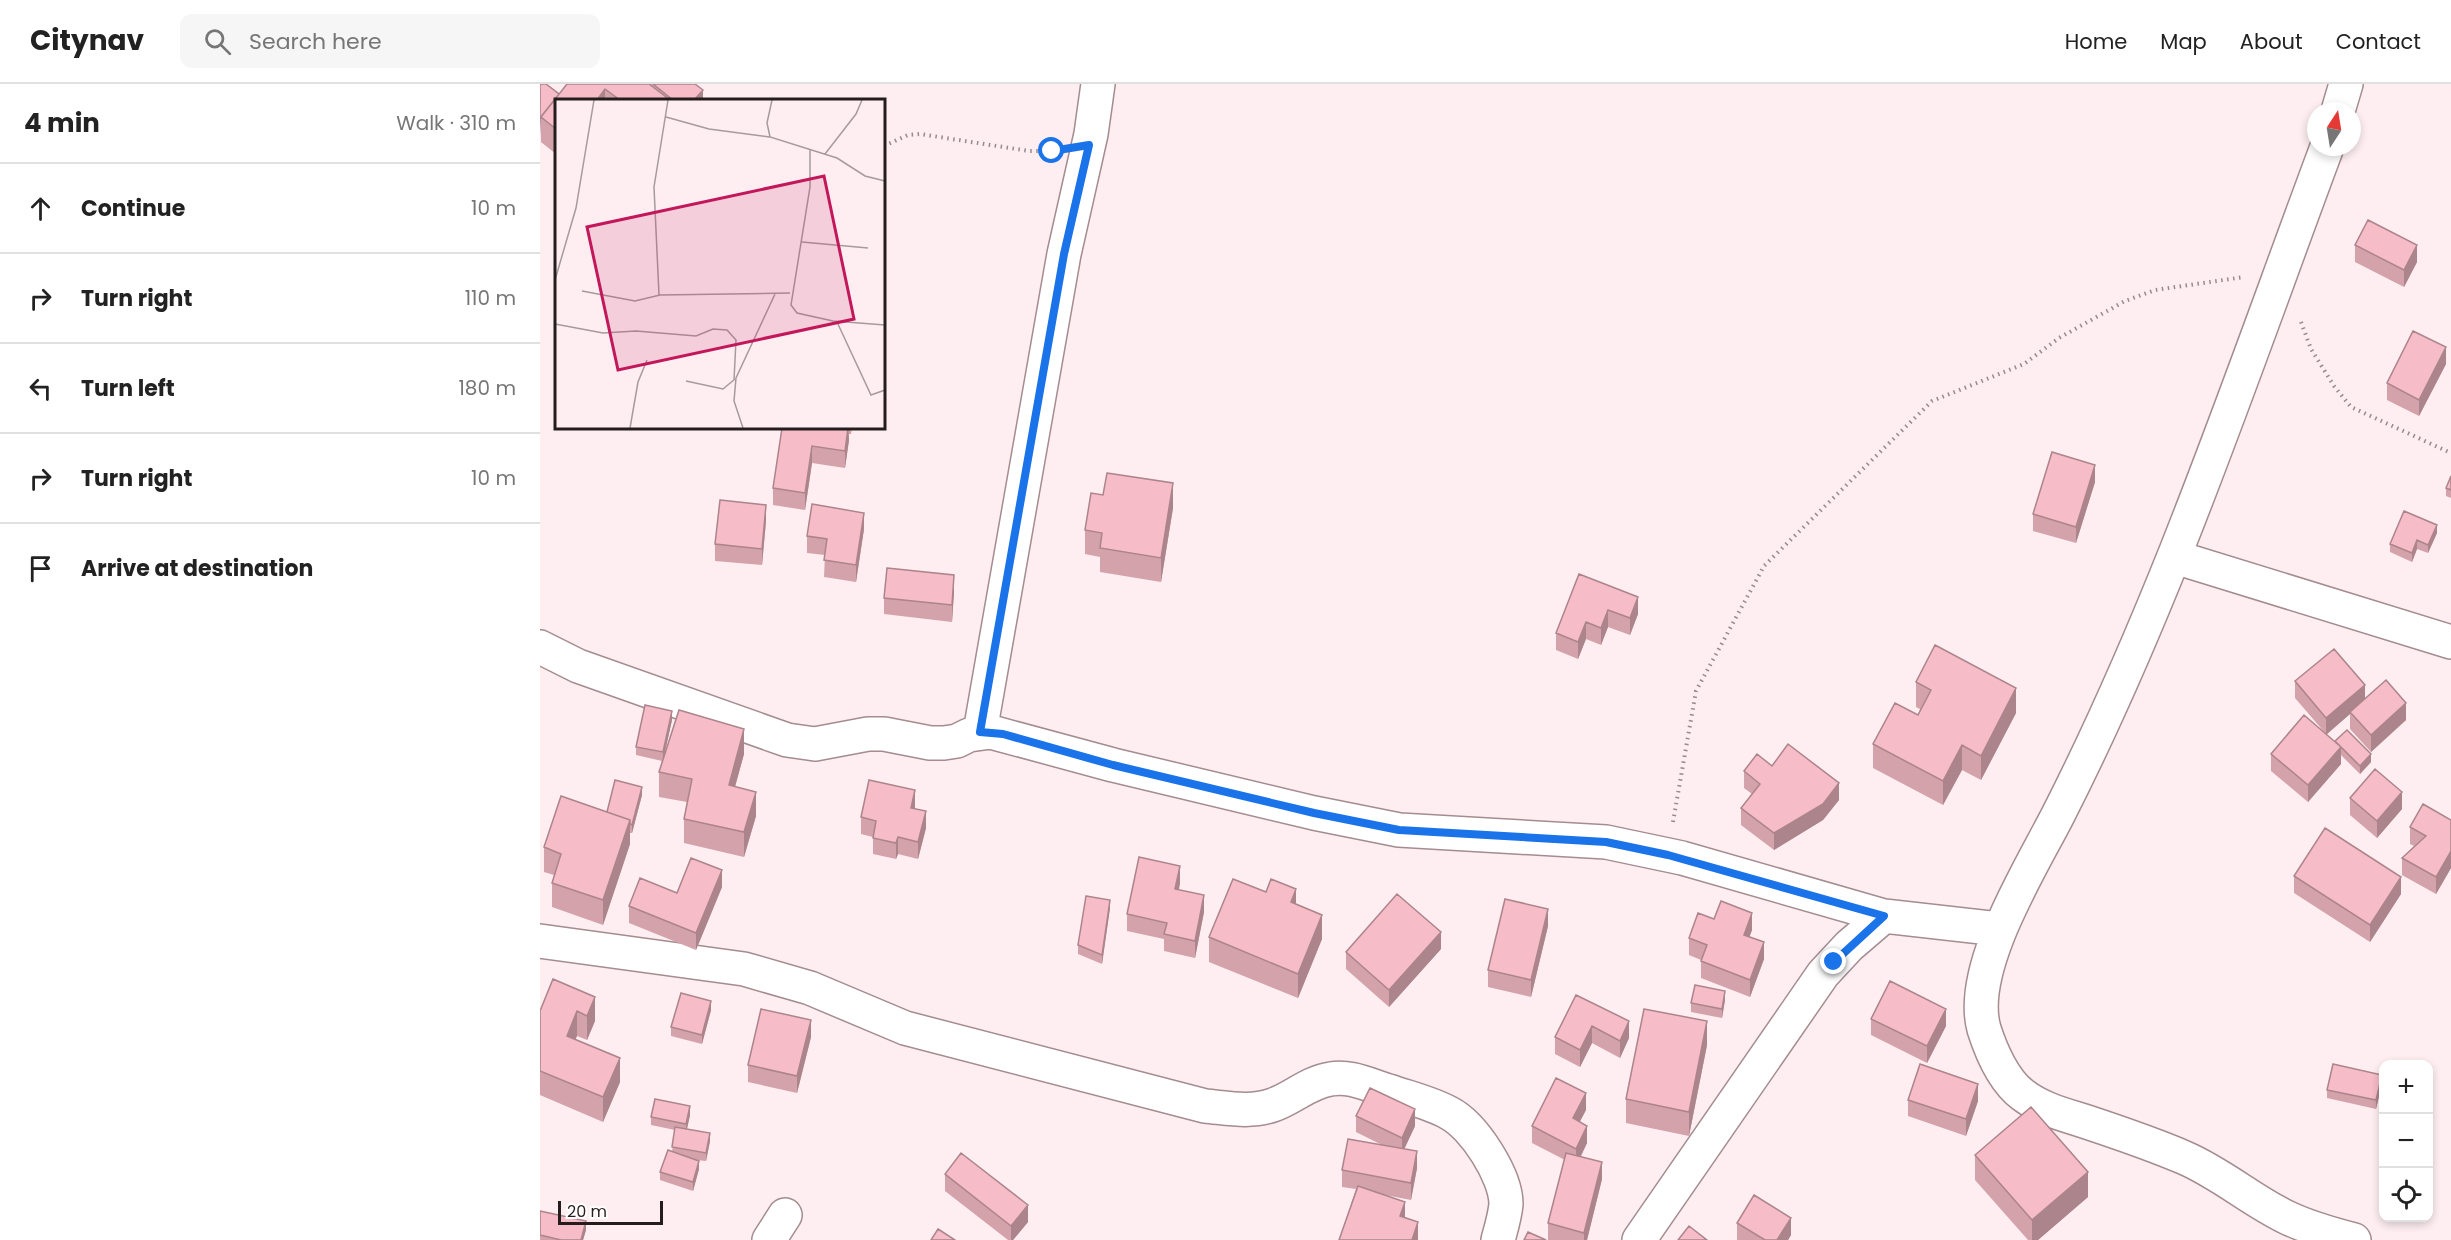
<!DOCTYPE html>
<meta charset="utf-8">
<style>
:root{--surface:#fff;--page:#f6f6f6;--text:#222;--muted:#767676;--line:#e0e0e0}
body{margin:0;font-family:Poppins,sans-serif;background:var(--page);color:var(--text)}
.controls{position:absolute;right:18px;bottom:18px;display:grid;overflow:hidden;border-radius:12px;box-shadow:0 3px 9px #0003}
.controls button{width:54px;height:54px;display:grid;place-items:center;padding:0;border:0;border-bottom:2px solid var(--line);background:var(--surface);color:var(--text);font:30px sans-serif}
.compass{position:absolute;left:1767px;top:18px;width:54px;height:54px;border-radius:50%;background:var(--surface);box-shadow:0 3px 9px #0003;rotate:12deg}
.scale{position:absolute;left:18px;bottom:15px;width:105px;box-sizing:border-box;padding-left:6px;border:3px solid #251c1d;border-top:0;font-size:16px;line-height:21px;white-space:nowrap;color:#251c1d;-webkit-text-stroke:4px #fff;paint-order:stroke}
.stop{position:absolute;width:18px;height:18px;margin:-14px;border:4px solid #1a73e8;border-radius:50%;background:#fff}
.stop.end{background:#1a73e8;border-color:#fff;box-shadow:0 2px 6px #0008}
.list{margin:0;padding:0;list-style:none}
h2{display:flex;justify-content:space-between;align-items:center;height:78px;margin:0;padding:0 24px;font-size:26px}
h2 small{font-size:20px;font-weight:400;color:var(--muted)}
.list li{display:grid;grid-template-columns:39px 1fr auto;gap:18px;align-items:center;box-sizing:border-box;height:90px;padding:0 24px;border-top:2px solid var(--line)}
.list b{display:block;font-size:22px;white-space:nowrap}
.list em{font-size:20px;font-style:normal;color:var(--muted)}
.icon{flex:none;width:33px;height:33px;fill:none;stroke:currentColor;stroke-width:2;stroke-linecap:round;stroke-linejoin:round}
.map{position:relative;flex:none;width:1911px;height:1156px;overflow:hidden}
header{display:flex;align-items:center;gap:36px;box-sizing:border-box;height:84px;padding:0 30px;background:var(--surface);border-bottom:2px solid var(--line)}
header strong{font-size:28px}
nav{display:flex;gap:33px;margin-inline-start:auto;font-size:21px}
.search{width:420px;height:54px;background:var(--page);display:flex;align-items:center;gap:15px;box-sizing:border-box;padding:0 21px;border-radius:12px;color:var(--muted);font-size:22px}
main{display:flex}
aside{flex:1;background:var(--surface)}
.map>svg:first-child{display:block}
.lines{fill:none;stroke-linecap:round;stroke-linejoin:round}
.minor-casing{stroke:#a48c90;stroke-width:36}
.path{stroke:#968a8c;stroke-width:4;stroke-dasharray:1.5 4.5;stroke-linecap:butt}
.minor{stroke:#fff;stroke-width:33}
.wall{fill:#d4a2ab}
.shaded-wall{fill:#ac848b}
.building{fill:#f6bcc7;stroke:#ac848b;stroke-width:1.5}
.route{stroke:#1a73e8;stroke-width:8}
.inset-road{fill:none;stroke:#a79a9c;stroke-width:1.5}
.view{fill:#c2185b;fill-opacity:0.15;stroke:#c2185b;stroke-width:3}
.inset-edge{fill:none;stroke:#251c1d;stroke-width:3}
</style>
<header>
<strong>Citynav</strong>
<div class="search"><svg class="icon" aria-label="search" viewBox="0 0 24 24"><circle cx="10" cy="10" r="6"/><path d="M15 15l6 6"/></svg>Search here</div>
<nav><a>Home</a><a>Map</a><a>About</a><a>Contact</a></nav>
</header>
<main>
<aside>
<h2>4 min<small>Walk · 310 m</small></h2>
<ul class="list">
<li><svg class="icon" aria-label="ahead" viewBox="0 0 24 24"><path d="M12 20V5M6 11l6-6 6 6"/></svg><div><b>Continue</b></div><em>10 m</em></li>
<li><svg class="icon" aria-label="right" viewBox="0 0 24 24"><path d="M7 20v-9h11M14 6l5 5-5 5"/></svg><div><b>Turn right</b></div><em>110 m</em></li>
<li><svg class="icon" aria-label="left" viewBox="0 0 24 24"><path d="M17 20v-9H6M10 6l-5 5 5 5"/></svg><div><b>Turn left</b></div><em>180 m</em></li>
<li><svg class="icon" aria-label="right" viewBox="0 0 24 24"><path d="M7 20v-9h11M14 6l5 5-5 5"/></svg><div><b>Turn right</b></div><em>10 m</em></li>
<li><svg class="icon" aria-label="arrive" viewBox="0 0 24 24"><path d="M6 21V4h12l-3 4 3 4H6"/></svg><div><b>Arrive at destination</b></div></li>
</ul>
</aside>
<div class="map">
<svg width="1911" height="1156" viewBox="0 0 1911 1156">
<rect width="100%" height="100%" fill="#feeef1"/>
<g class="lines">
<defs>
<path id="minor" d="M 1798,27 L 1806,0
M 1787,63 C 1703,288 1627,517 1518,731 C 1491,784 1427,885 1444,945 C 1451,967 1464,997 1483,1011 C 1501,1025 1525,1031 1547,1038 C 1580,1049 1613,1060 1645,1074 C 1682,1090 1712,1117 1748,1134 C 1769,1144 1791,1150 1814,1156
M 1635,473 L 1911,558
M 0,563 L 38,582 L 247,656 L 275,660 L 328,650 L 344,650 L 390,659 L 404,659 L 417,657 L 429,651 L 451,648 L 573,681 L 774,729 L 859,746 L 1066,758 L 1142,774 L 1344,832 L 1459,845
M 440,648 L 524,170 L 551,50 L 558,0
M 0,857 L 204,885 L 270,904 L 365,944 L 665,1022 C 688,1024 710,1029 733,1021 C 753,1014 769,998 791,995 C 810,991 831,1002 849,1007 C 869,1014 891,1019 909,1029 C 934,1042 966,1092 966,1120 C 965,1132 961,1145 958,1156
M 229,1156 L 245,1131
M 1099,1156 L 1283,890 L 1309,862 L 1344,832"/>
</defs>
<use href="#minor" class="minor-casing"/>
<path class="path" d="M 344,62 L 368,51 L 380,50 L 489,67 L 512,67
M 1761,238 L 1771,265 L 1794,302 L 1811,323 L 1911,369
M 1133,738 L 1156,607 L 1224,482 L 1392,317 L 1484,280 L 1519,254 L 1585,217 L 1615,206 L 1704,193"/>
<use href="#minor" class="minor"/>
</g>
<path class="wall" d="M 0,0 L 19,10 L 27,0 L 155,0 L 163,16 L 16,16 L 16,70 L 1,58 Z
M 1815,161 L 1877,178 L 1864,203 L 1815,178 Z
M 1906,280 L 1879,332 L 1847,316 L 1847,299 Z
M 242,344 L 312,344 L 311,350 L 309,350 L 309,356 L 305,384 L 272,379 L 265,426 L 233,421 L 233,404 Z
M 1911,392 L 1911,414 L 1906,412 L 1906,404 Z
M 1555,398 L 1536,459 L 1493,447 L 1493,430 Z
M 563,411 L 633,424 L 621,498 L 560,488 L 560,473 L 545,470 L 545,446 Z
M 226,437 L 222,481 L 175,477 L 175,460 Z
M 324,445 L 316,498 L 284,493 L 285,471 L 267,469 L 267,452 Z
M 1897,449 L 1888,469 L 1877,465 L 1872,478 L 1850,468 L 1850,460 Z
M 1039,490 L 1098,530 L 1090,551 L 1068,543 L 1061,561 L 1046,555 L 1038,575 L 1016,566 L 1016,549 Z
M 414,508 L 412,538 L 344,530 L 344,514 Z
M 1755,597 L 1825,615 L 1866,636 L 1831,668 L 1810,645 L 1810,630 L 1786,650 L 1795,658 L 1831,678 L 1820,690 L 1801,671 L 1801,680 L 1768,718 L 1731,687 L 1731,670 L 1786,650 L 1755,614 Z
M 1376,598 L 1476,629 L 1441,696 L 1422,686 L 1403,721 L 1333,684 L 1333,660 L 1378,631 L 1380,625 L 1376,623 Z
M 132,636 L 124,672 L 204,670 L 195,702 L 216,732 L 204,773 L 144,759 L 144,735 L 147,718 L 119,713 L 119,688 L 122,677 L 96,671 L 96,663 Z
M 1232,682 L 1299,716 L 1283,736 L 1234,766 L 1201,741 L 1201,724 L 1212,710 L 1204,704 L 1204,687 Z
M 102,711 L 92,749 L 90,749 L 90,760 L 63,841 L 12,823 L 12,799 L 14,791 L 4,788 L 4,763 L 67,728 Z
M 1810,714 L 1862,725 L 1837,754 L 1810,731 Z
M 375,723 L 375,725 L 386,744 L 378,775 L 358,770 L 356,775 L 333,770 L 333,753 L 321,750 L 321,733 Z
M 1911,736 L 1911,784 L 1896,810 L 1862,791 L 1862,774 L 1874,762 L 1870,760 L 1870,743 Z
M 1754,792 L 1861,810 L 1830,858 L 1754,809 Z
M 640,799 L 639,806 L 664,828 L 655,874 L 624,867 L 624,855 L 587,847 L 587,830 Z
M 182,803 L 156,866 L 89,839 L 89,822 L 137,809 Z
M 756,820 L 782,855 L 758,914 L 669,878 L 669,853 Z
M 570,824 L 562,880 L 538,870 L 538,861 Z
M 1174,835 L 1212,846 L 1209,853 L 1224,875 L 1210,913 L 1161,894 L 1161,876 L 1149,871 L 1149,854 Z
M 1008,842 L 991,913 L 948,903 L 948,886 Z
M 901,865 L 849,923 L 806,885 L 806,868 Z
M 13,895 L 55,937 L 47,956 L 37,952 L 35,955 L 80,998 L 63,1038 L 0,1011 L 0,927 Z
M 1036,911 L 1089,954 L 1080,974 L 1052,959 L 1040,983 L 1015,970 L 1015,953 Z
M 1185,916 L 1182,934 L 1151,928 L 1151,919 Z
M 171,926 L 162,960 L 131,952 L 131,943 Z
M 1331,935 L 1406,942 L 1387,979 L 1331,951 Z
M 271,953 L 257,1009 L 208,998 L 208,981 Z
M 1167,961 L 1149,1052 L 1086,1039 L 1086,1015 Z
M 1842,1000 L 1836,1025 L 1787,1014 L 1787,1006 Z
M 1368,1016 L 1438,1017 L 1426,1052 L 1368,1032 Z
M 1046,1026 L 1039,1038 L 1047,1059 L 1041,1072 L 1062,1095 L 1047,1156 L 1008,1156 L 1008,1139 L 1025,1076 L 992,1059 L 992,1042 Z
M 150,1031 L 147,1045 L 170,1057 L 166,1077 L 156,1076 L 159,1085 L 153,1107 L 120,1096 L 120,1088 L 132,1068 L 135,1046 L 111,1041 L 111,1033 Z
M 816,1032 L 875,1042 L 864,1065 L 877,1084 L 871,1116 L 845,1111 L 865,1133 L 878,1155 L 878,1156 L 799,1156 L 816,1105 L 802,1103 L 802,1086 L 842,1061 L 816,1048 Z
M 1435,1071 L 1548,1113 L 1498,1156 L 1488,1156 L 1435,1096 Z
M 405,1090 L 488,1138 L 473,1156 L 468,1156 L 405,1107 Z
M 0,1127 L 46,1146 L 43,1156 L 0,1156 Z
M 1197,1139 L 1251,1151 L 1248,1156 L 1197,1156 Z"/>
<path class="shaded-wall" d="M 65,5 L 65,16 L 57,16 Z
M 163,6 L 163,16 L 154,16 Z
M 19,10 L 1,33 L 0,51 L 0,34 Z
M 1877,161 L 1877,178 L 1864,203 L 1864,186 Z
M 1906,263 L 1906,280 L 1879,332 L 1879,316 Z
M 308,344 L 309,356 L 305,384 L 305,367 Z
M 272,362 L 272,379 L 265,426 L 265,409 Z
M 1555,381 L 1555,398 L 1536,459 L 1536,443 Z
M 633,399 L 633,424 L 621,498 L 621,474 Z
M 226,421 L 226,437 L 222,481 L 222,465 Z
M 324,429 L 324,445 L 316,498 L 316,481 Z
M 1897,441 L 1897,449 L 1888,469 L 1888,461 Z
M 1877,456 L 1877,465 L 1872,478 L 1872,469 Z
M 414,491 L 414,508 L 412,538 L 412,521 Z
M 1098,513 L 1098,530 L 1090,551 L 1090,534 Z
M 1068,526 L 1068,543 L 1061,561 L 1061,544 Z
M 1046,538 L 1046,555 L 1038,575 L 1038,558 Z
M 1825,601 L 1825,618 L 1810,628 L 1810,630 L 1786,651 L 1786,634 Z
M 1476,604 L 1476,629 L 1441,696 L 1441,672 Z
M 1866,619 L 1866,636 L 1831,668 L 1831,651 Z
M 132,627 L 132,636 L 123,677 L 123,668 Z
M 204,645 L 204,670 L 189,725 L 189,701 Z
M 1422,661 L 1422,686 L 1403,721 L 1403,697 Z
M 1801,663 L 1801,680 L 1768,718 L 1768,701 Z
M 1831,670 L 1831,678 L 1820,690 L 1820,682 Z
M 1299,699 L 1299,716 L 1283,736 L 1234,766 L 1234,749 Z
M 102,703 L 102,711 L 92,749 L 92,741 Z
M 375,706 L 375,723 L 371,741 L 371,724 Z
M 216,708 L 216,732 L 204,773 L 204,748 Z
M 1862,708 L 1862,725 L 1837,754 L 1837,737 Z
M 386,727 L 386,744 L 378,775 L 378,758 Z
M 90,736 L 90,760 L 63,841 L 63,816 Z
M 358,753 L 358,770 L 356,775 L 356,759 Z
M 1911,767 L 1911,784 L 1896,810 L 1896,793 Z
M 640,782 L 640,799 L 635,822 L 635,805 Z
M 182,786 L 182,803 L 156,866 L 156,849 Z
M 1861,793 L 1861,810 L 1830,858 L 1830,841 Z
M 756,805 L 756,830 L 751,818 Z
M 664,811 L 664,828 L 655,874 L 655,857 Z
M 570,816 L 570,824 L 562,880 L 562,871 Z
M 1008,825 L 1008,842 L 991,913 L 991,896 Z
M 1212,829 L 1212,846 L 1204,868 L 1204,851 Z
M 782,831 L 782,855 L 758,914 L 758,890 Z
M 901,848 L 901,865 L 849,923 L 849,906 Z
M 1224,858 L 1224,875 L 1210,913 L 1210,896 Z
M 1185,907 L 1185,916 L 1182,934 L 1182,925 Z
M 55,913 L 55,937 L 47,956 L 47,932 Z
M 171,917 L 171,926 L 162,960 L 162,951 Z
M 1406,925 L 1406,942 L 1387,979 L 1387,962 Z
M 37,927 L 37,952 L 27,976 L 27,952 Z
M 271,936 L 271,953 L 257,1009 L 257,992 Z
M 1089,937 L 1089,954 L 1080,974 L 1080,957 Z
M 1167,937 L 1167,961 L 1149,1052 L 1149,1028 Z
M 1052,942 L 1052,959 L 1040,983 L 1040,966 Z
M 80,974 L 80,998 L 63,1038 L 63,1013 Z
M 1842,991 L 1842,1000 L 1836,1025 L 1836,1016 Z
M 1438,1000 L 1438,1017 L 1426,1052 L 1426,1035 Z
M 1046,1009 L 1046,1026 L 1033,1051 L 1033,1034 Z
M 150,1022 L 150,1031 L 146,1049 L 146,1040 Z
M 875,1025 L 875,1042 L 862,1070 L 862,1054 Z
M 1047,1042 L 1047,1059 L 1036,1082 L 1036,1065 Z
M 170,1049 L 170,1057 L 166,1077 L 166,1069 Z
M 877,1067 L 877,1084 L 871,1116 L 871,1099 Z
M 159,1077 L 159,1085 L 153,1107 L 153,1098 Z
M 1062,1078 L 1062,1095 L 1047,1156 L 1044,1156 L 1044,1149 Z
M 1548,1088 L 1548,1113 L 1498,1156 L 1492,1156 L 1492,1136 Z
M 865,1118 L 865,1135 L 860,1132 Z
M 488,1121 L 488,1138 L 473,1156 L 471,1156 L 471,1142 Z
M 1251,1134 L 1251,1151 L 1248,1156 L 1237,1156 Z
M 46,1137 L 46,1146 L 43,1156 L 41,1156 Z
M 878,1138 L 878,1156 L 872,1156 Z"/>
<path class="building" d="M 0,0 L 6,0 L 19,10 L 0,34 Z
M 27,0 L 109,0 L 130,16 L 80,16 L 65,5 L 57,16 L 16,16 L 16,45 L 1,33 Z
M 113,0 L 155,0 L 163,6 L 154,16 L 133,16 Z
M 1828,136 L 1877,161 L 1864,186 L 1815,161 Z
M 1873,247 L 1906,263 L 1879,316 L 1847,299 Z
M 242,344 L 308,344 L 305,367 L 272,362 L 265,409 L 233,404 Z
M 1512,368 L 1555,381 L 1536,443 L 1493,430 Z
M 567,389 L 633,399 L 621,474 L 560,464 L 562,449 L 545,446 L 551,409 L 563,411 Z
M 1911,392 L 1911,406 L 1906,404 Z
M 180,416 L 226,421 L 222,465 L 175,460 Z
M 272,420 L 324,429 L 316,481 L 284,476 L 287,455 L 267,452 Z
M 1864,427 L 1897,441 L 1888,461 L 1877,456 L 1872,469 L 1850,460 Z
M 347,484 L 414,491 L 412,521 L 344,514 Z
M 1039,490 L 1098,513 L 1090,534 L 1068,526 L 1061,544 L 1046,538 L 1038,558 L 1016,549 Z
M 1395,561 L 1476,604 L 1441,672 L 1422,661 L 1403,697 L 1333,660 L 1355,619 L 1378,631 L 1391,606 L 1376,598 Z
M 1794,565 L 1825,601 L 1786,634 L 1755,597 Z
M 1846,596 L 1866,619 L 1831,651 L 1810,628 Z
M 105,621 L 132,627 L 123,668 L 96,663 Z
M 139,626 L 204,645 L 189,701 L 216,708 L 204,748 L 144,735 L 152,695 L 119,688 Z
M 1764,631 L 1801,663 L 1768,701 L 1731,670 Z
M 1807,646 L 1831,670 L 1820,682 L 1795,657 Z
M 1248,660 L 1299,699 L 1283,720 L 1234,749 L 1201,724 L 1220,700 L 1204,687 L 1217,670 L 1232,682 Z
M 1835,685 L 1862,708 L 1837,737 L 1810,714 Z
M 75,696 L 102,703 L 92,741 L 90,740 L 90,736 L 67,728 Z
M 329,696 L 375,706 L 371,724 L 386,727 L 378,758 L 358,753 L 356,759 L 333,754 L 336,737 L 321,733 Z
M 21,712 L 90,736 L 63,816 L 12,799 L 21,770 L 4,763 Z
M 1883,720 L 1911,736 L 1911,767 L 1896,793 L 1862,774 L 1886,752 L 1870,743 Z
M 1785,744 L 1861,793 L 1830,841 L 1754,792 Z
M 599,773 L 640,782 L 635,805 L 664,811 L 655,857 L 624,850 L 627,839 L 587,830 Z
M 151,774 L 182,786 L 156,849 L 89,822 L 100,794 L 137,809 Z
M 693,795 L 726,808 L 731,795 L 756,805 L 751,818 L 782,831 L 758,890 L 669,853 Z
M 857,810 L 901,848 L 849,906 L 806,868 Z
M 546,812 L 570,816 L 562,871 L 538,861 Z
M 965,815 L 1008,825 L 991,896 L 948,886 Z
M 1181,817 L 1212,829 L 1204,851 L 1224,858 L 1210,896 L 1161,877 L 1167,861 L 1149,854 L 1158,829 L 1174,835 Z
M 13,895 L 55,913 L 47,932 L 37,927 L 27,952 L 80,974 L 63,1013 L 0,987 L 0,927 Z
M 1350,897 L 1406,925 L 1387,962 L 1331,935 Z
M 1155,901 L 1185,907 L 1182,925 L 1151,919 Z
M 141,909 L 171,917 L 162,951 L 131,943 Z
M 1036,911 L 1089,937 L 1080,957 L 1052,942 L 1040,966 L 1015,953 Z
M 221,925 L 271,936 L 257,992 L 208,981 Z
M 1104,925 L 1167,937 L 1149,1028 L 1086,1015 Z
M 1380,980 L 1438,1000 L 1426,1035 L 1368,1016 Z
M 1793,980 L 1842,991 L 1836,1016 L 1787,1006 Z
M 1016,994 L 1046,1009 L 1033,1034 L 1047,1042 L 1036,1065 L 992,1042 Z
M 830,1004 L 875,1025 L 862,1054 L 816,1032 Z
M 115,1015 L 150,1022 L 146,1040 L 111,1033 Z
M 1491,1023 L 1548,1088 L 1492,1136 L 1435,1071 Z
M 135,1043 L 170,1049 L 166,1069 L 132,1063 Z
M 808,1055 L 877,1067 L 871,1099 L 802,1086 Z
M 128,1066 L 159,1077 L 153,1098 L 120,1088 Z
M 421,1069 L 488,1121 L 471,1142 L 405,1090 Z
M 1026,1069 L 1062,1078 L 1044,1149 L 1008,1139 Z
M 818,1102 L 865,1118 L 860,1132 L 878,1138 L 872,1156 L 799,1156 Z
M 1214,1111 L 1251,1134 L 1237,1156 L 1225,1156 L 1197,1139 Z
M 0,1127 L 46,1137 L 41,1156 L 21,1156 L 0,1151 Z
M 1149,1142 L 1167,1156 L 1138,1156 Z
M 398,1145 L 415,1156 L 391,1156 Z
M 988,1148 L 1006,1156 L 984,1156 Z"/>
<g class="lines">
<path class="route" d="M 512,67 L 549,61 L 524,170 L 440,648 L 463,650 L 573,681 L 774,729 L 859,746 L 1066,758 L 1128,771 L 1344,832 L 1294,878"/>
</g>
<g transform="translate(15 15)">
<rect width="330" height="330" fill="#feeef1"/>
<path class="inset-road" d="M 217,1 L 212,24 L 215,38 L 282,59 L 310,77 L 330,82M 111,18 L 154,30 L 215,38M 255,51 L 255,88 L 236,206 L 242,214 L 278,222 L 330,226M 270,55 L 301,15 L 307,1M 247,143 L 313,149M 0,181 L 21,109 L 39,1M 27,192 L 80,202 L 105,196 L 235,194M 104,196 L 99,88 L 113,1M 282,223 L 316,296 L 330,291M 0,225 L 48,234 L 81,232 L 141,237 L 158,230 L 172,231 L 181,241 L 179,281M 131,282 L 168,290 L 180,280M 75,329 L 83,283 L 92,261M 188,329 L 179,302 L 181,279 L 220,195"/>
<path class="view" d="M 269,77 L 299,220 L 63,271 L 32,128 Z"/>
<rect width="330" height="330" class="inset-edge"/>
</g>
</svg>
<div class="controls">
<button>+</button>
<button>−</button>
<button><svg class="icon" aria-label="locate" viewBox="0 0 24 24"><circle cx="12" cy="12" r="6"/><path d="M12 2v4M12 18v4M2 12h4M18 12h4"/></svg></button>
</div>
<svg class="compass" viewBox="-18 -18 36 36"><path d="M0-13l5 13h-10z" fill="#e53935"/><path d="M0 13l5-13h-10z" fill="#767676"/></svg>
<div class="scale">20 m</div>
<div class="stop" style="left:512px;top:67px"></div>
<div class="stop end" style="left:1294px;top:878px"></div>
</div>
</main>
